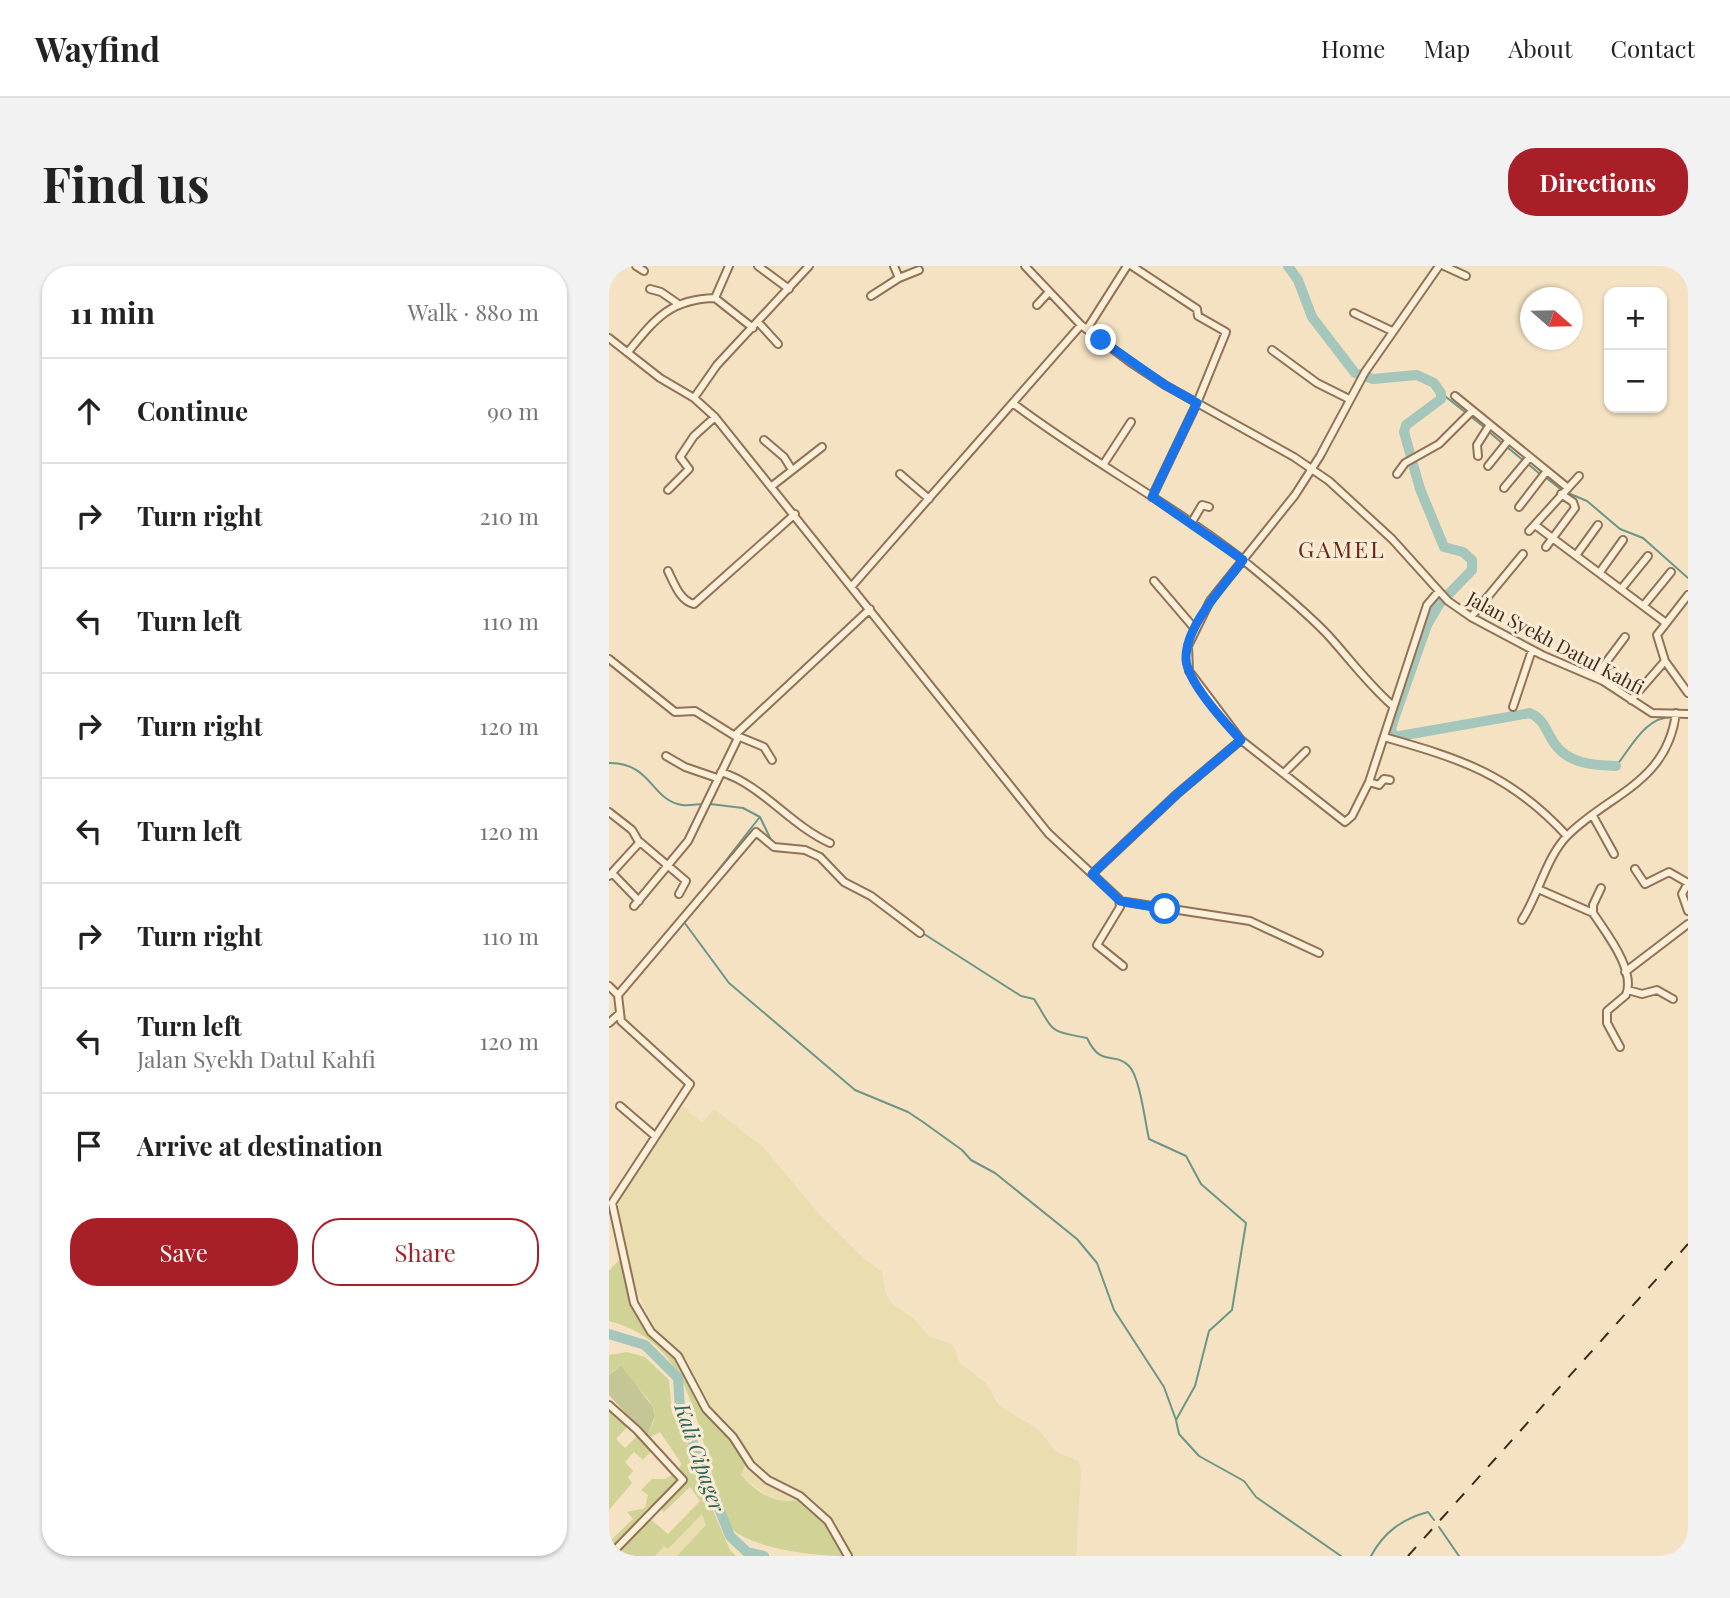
<!DOCTYPE html>
<meta charset="utf-8">
<style>
:root{--surface:#fff;--page:#f2f2f2;--text:#222;--muted:#767676;--line:#e0e0e0;--accent:#a81f28}
body{margin:0;font-family:"Playfair Display",serif;background:var(--page);color:var(--text)}
.controls{position:absolute;right:21px;top:21px;display:grid;overflow:hidden;border-radius:14px;box-shadow:0 2px 5px #0004}
.controls button{width:63px;height:63px;display:grid;place-items:center;padding:0;border:0;border-bottom:2px solid var(--line);background:var(--surface);color:var(--text);font:35px sans-serif}
.compass{position:absolute;left:911px;top:21px;width:63px;height:63px;border-radius:50%;background:var(--surface);box-shadow:0 2px 5px #0004;rotate:110deg}
.stop{position:absolute;width:21px;height:21px;margin:-16px;border:5px solid #1a73e8;border-radius:50%;background:#fff}
.stop.end{background:#1a73e8;border-color:#fff;box-shadow:0 2px 7px #0008}
.list{margin:0;padding:0;list-style:none}
h2{display:flex;justify-content:space-between;align-items:center;height:91px;margin:0;padding:0 28px;font-size:30px}
h2 small{font-size:23px;font-weight:400;color:var(--muted)}
.list li{display:grid;grid-template-columns:46px 1fr auto;gap:21px;align-items:center;box-sizing:border-box;height:105px;padding:0 28px;border-top:2px solid var(--line)}
.list b{display:block;font-size:26px;white-space:nowrap}
.list p{margin:0;font-size:23px;white-space:nowrap;color:var(--muted)}
.list em{font-size:23px;font-style:normal;color:var(--muted)}
.actions{display:flex;gap:14px;padding:21px 28px}
.actions a{flex:1;padding:16px 0;border:2px solid var(--accent);border-radius:28px;text-align:center;font-size:24px;color:var(--accent)}
.actions .main{background:var(--accent);color:#fff}
.icon{flex:none;width:38px;height:38px;fill:none;stroke:currentColor;stroke-width:2;stroke-linecap:round;stroke-linejoin:round}
.map{position:relative;flex:none;width:1079px;height:1290px;overflow:hidden;border-radius:28px}
header{display:flex;align-items:center;gap:42px;box-sizing:border-box;height:98px;padding:0 35px;background:var(--surface);border-bottom:2px solid var(--line)}
header strong{font-size:33px}
nav{display:flex;gap:38px;margin-inline-start:auto;font-size:24px}
.intro{display:flex;align-items:center;justify-content:space-between;box-sizing:border-box;height:168px;padding:0 42px}
h1{margin:0;font-size:49px}
.button{padding:18px 32px;border-radius:28px;background:var(--accent);color:#fff;font-size:24px;font-weight:700}
main{display:flex;gap:42px;padding:0 42px}
aside{flex:1;background:var(--surface);border-radius:28px;box-shadow:0 2px 5px #0004}
.map>svg:first-child{display:block}
.farmland{fill:#eaddaf}
.green{fill:#d0d395}
.cemetery{fill:#c4c795}
.lines{fill:none;stroke-linecap:round;stroke-linejoin:round}
.stream{stroke:#6b9688;stroke-width:2}
.river{stroke:#a5c6ba;stroke-width:10}
.minor-casing{stroke:#917257;stroke-width:10}
.minor{stroke:#fdefd8;stroke-width:6}
.rail{stroke:#3f2b1d;stroke-width:2;stroke-dasharray:12 12;stroke-linecap:butt}
.route{stroke:#1a73e8;stroke-width:9}
.labels{text-anchor:middle;dominant-baseline:central;stroke-width:6;stroke-linejoin:round;paint-order:stroke}
.street-label{font-size:19px;fill:#3f2b1d;stroke:#faecd4}
.water-label{font-size:21px;font-style:italic;fill:#2a6059;stroke:#faecd4}
.quarter-label{font-size:23px;letter-spacing:2px;fill:#712416;stroke:#faecd4}
</style>
<header>
<strong>Wayfind</strong>
<nav><a>Home</a><a>Map</a><a>About</a><a>Contact</a></nav>
</header>
<div class="intro"><h1>Find us</h1><a class="button">Directions</a></div>
<main>
<aside>
<h2>11 min<small>Walk · 880 m</small></h2>
<ul class="list">
<li><svg class="icon" aria-label="ahead" viewBox="0 0 24 24"><path d="M12 20V5M6 11l6-6 6 6"/></svg><div><b>Continue</b></div><em>90 m</em></li>
<li><svg class="icon" aria-label="right" viewBox="0 0 24 24"><path d="M7 20v-9h11M14 6l5 5-5 5"/></svg><div><b>Turn right</b></div><em>210 m</em></li>
<li><svg class="icon" aria-label="left" viewBox="0 0 24 24"><path d="M17 20v-9H6M10 6l-5 5 5 5"/></svg><div><b>Turn left</b></div><em>110 m</em></li>
<li><svg class="icon" aria-label="right" viewBox="0 0 24 24"><path d="M7 20v-9h11M14 6l5 5-5 5"/></svg><div><b>Turn right</b></div><em>120 m</em></li>
<li><svg class="icon" aria-label="left" viewBox="0 0 24 24"><path d="M17 20v-9H6M10 6l-5 5 5 5"/></svg><div><b>Turn left</b></div><em>120 m</em></li>
<li><svg class="icon" aria-label="right" viewBox="0 0 24 24"><path d="M7 20v-9h11M14 6l5 5-5 5"/></svg><div><b>Turn right</b></div><em>110 m</em></li>
<li><svg class="icon" aria-label="left" viewBox="0 0 24 24"><path d="M17 20v-9H6M10 6l-5 5 5 5"/></svg><div><b>Turn left</b><p>Jalan Syekh Datul Kahfi</p></div><em>120 m</em></li>
<li><svg class="icon" aria-label="arrive" viewBox="0 0 24 24"><path d="M6 21V4h12l-3 4 3 4H6"/></svg><div><b>Arrive at destination</b></div></li>
</ul>
<div class="actions"><a class="main">Save</a><a>Share</a></div>
</aside>
<div class="map">
<svg width="1079" height="1290" viewBox="0 0 1079 1290">
<rect width="100%" height="100%" fill="#f4e2c3"/>
<path class="farmland" d="M 74,840 L 93,857 L 105,843 L 154,881 L 211,949 L 253,991 L 273,1006 L 277,1028 L 283,1037 L 304,1052 L 320,1070 L 344,1079 L 351,1097 L 377,1117 L 390,1140 L 429,1163 L 447,1186 L 470,1195 L 472,1207 L 467,1290 L 241,1290 L 227,1257 L 208,1237 L 190,1224 L 164,1212 L 147,1197 L 123,1162 L 103,1142 L 78,1095 L 46,1063 L 26,1020 L 8,942 L 9,934 Z
M 137,1197 L 191,1233 L 175,1237 L 162,1233 L 131,1209 Z
M 93,1248 L 98,1259 L 68,1290 L 46,1290 L 55,1280 L 59,1283 Z"/>
<path class="green" d="M 12,992 L 20,1025 L 40,1066 L 65,1088 L 94,1142 L 122,1172 L 137,1197 L 132,1209 C 147,1226 168,1241 191,1233 L 219,1257 L 237,1290 C 207,1290 143,1283 122,1262 C 87,1188 95,1079 0,1055 L 0,1005 Z
M 18,1086 L 36,1091 L 60,1114 L 63,1147 L 93,1206 L 103,1242 L 121,1284 L 127,1290 L 68,1290 L 97,1259 L 93,1248 L 59,1283 L 55,1280 L 46,1290 L 10,1290 L 7,1287 L 40,1252 L 59,1268 L 91,1235 L 81,1221 L 55,1246 L 51,1242 L 76,1213 L 70,1205 L 72,1197 L 51,1166 L 40,1172 L 38,1170 C 40,1164 46,1155 46,1149 C 46,1134 18,1111 7,1103 L 0,1109 L 0,1089 Z
M 0,1142 L 19,1160 L 7,1173 L 16,1182 L 29,1169 L 43,1184 L 34,1194 L 25,1186 L 16,1196 L 24,1205 L 19,1211 L 23,1217 L 0,1244 Z
M 66,1207 L 72,1215 L 4,1282 L 0,1276 L 24,1253 L 18,1246 L 36,1242 L 39,1229 L 32,1224 L 43,1213 L 56,1213 Z"/>
<path class="cemetery" d="M 12,1100 L 44,1141 L 46,1150 L 38,1170 L 0,1129 L 0,1109 Z"/>
<g class="lines">
<path class="stream" d="M 832,127 L 875,161
M 879,165 L 893,177
M 898,181 L 915,195
M 919,198 L 931,208
M 936,211 L 954,225
M 959,227 L 978,235 L 1011,263 L 1034,272 L 1079,312
M 1070,451 L 1079,451
M 0,497 C 42,496 43,535 73,539 C 80,540 89,538 95,538
M 1007,500 C 1022,482 1036,450 1064,451
M 101,538 L 134,542 L 151,551 L 162,574
M 199,583 L 214,588 L 219,596
M 89,630 L 150,552
M 75,656 L 120,717 L 246,824 L 299,846 L 314,856 L 353,884 L 362,894 L 386,907 L 468,973 L 488,997 L 505,1044 L 555,1121 L 567,1154
M 315,668 L 412,730 L 425,733 C 446,766 438,765 478,772 C 492,802 505,785 520,800 C 531,811 536,856 540,873 L 577,890 L 592,918 L 637,957 L 623,1044 L 600,1065 L 586,1120 L 567,1154 L 570,1168 L 590,1190 L 635,1215 L 647,1231 L 732,1290
M 830,1261 L 850,1290
M 762,1290 C 775,1266 793,1253 819,1246 L 825,1254"/>
<path class="river" d="M 679,0 L 689,14 L 703,51 L 746,107 L 764,113 L 808,109 L 825,117 L 832,127 L 832,133 L 797,159 L 795,166 L 811,223 L 835,281 L 854,286 L 863,294 L 863,304 L 831,337 L 818,359 L 786,450 L 782,463 L 785,471 L 921,447 C 935,453 937,465 945,477 C 959,498 984,499 1007,500
M 0,1068 L 36,1079 L 69,1112 L 71,1144 L 121,1270 L 138,1286 L 155,1290"/>
<defs>
<path id="minor" d="M 27,0 L 35,5
M 120,0 L 106,32 L 144,62
M 149,0 L 180,23
M 285,0 L 290,12 L 310,4
M 416,0 L 472,59 L 521,96 L 556,119 L 685,191 L 720,215 L 783,273 L 839,335 L 862,351 L 933,389 L 994,415 L 1043,447 L 1079,448
M 523,0 L 588,43 L 589,50 L 617,66 L 588,137 L 543,231
M 830,0 L 756,106 L 711,190 L 686,229 L 601,335 L 579,380 L 580,405 L 632,474 L 736,556 L 743,550 L 760,516 L 818,339 L 830,325
M 835,0 L 857,10
M 41,23 L 52,26 L 68,37
M 262,30 L 290,12
M 428,39 L 440,26
M 745,47 L 783,65
M 149,56 L 169,78
M 478,63 L 518,0
M 0,72 L 51,112 L 85,132 L 106,151 L 439,567 L 510,633 L 511,641 L 488,679 L 514,700
M 663,84 L 708,117 L 740,133
M 19,86 C 46,53 61,33 106,32
M 846,130 L 959,222
M 85,132 L 108,99 L 200,0
M 405,138 C 479,194 561,237 634,294 C 662,317 693,342 718,368 C 740,392 758,417 783,439
M 155,174 L 175,191 L 183,204
M 869,190 L 868,179 L 880,160
M 494,199 L 522,156
M 879,200 L 899,175
M 291,208 L 320,233
M 788,208 L 796,197 L 830,178 L 863,145
M 163,220 L 213,181
M 895,222 L 920,192
M 59,224 L 80,203 L 71,191 L 85,170 L 106,151
M 910,241 L 937,206
M 583,256 L 593,239 L 600,241
M 926,259 L 1057,357
M 920,265 L 970,210
M 937,281 L 966,242 L 964,236 L 952,228
M 968,288 L 989,259
M 59,305 C 65,317 71,335 85,338 L 186,248
M 991,306 L 1014,274
M 545,315 L 586,363
M 243,320 L 472,59
M 1013,322 L 1039,290
M 1035,339 L 1062,306
M 862,351 L 914,288
M 0,393 L 66,446 L 86,445 L 129,472 L 79,575 L 25,640
M 1056,395 L 1079,427
M 986,411 L 1016,371
M 1022,434 L 1056,395 L 1048,369 L 1079,329
M 904,441 L 923,384
M 775,471 C 852,493 901,508 958,570
M 57,490 L 76,501 L 108,512
M 163,494 L 155,481 L 126,469 L 261,343
M 112,506 C 153,519 181,559 221,577
M 675,507 L 697,485
M 760,516 L 770,519 L 775,513 L 781,514
M 0,546 L 23,564 L 30,576
M 984,550 L 1005,588
M 1026,603 L 1036,618 L 1060,606 L 1079,617
M 3,607 L 30,635
M 483,608 L 568,528 L 632,474
M 0,610 L 31,576 L 77,615 L 70,628
M 1078,619 L 1073,628 L 1079,645
M 992,622 L 984,639 L 984,647 C 997,667 1027,704 1017,729 L 998,745 L 998,757 L 1011,781
M 929,623 L 984,647
M 511,635 L 641,655 L 710,687
M 913,654 C 930,628 937,591 959,569 C 1000,528 1058,517 1067,447
M 1016,706 L 1079,658
M 0,720 L 9,729 L 12,755 L 81,818 L 3,937 L 25,1037 L 42,1066 L 69,1090 L 97,1143 L 124,1171 L 142,1199 L 159,1214 L 191,1230 L 219,1255 L 239,1290
M 1019,724 L 1033,728 L 1048,724 L 1064,733
M 9,729 L 147,566 L 165,581 L 196,584 L 211,591 L 235,616 L 262,630 L 311,667
M 0,757 L 10,748
M 11,840 L 46,870
M 0,1139 L 28,1164 L 74,1214 L 4,1286"/>
</defs>
<use href="#minor" class="minor-casing"/>
<use href="#minor" class="minor"/>
<path class="rail" d="M 799,1290 L 1079,978"/>
</g>
<g class="lines">
<path class="route" d="M 492,74 L 556,119 L 588,137 L 543,231 L 634,294 C 615,320 576,360 577,393 C 578,416 616,457 632,474 L 568,528 L 483,608 L 511,635 L 556,643"/>
</g>
<g class="labels">
<g class="street-label">
<text transform="translate(947 376) rotate(28)">Jalan Syekh Datul Kahfi</text>
</g>
<g class="water-label">
<text transform="translate(92 1191) rotate(71)">Kali Cipager</text>
</g>
<g class="quarter-label">
<text x="733" y="282">GAMEL</text>
</g>
</g>
</svg>
<div class="controls">
<button>+</button>
<button>−</button>
</div>
<svg class="compass" viewBox="-18 -18 36 36"><path d="M0-13l5 13h-10z" fill="#e53935"/><path d="M0 13l5-13h-10z" fill="#767676"/></svg>
<div class="stop" style="left:556px;top:643px"></div>
<div class="stop end" style="left:492px;top:74px"></div>
</div>
</main>
